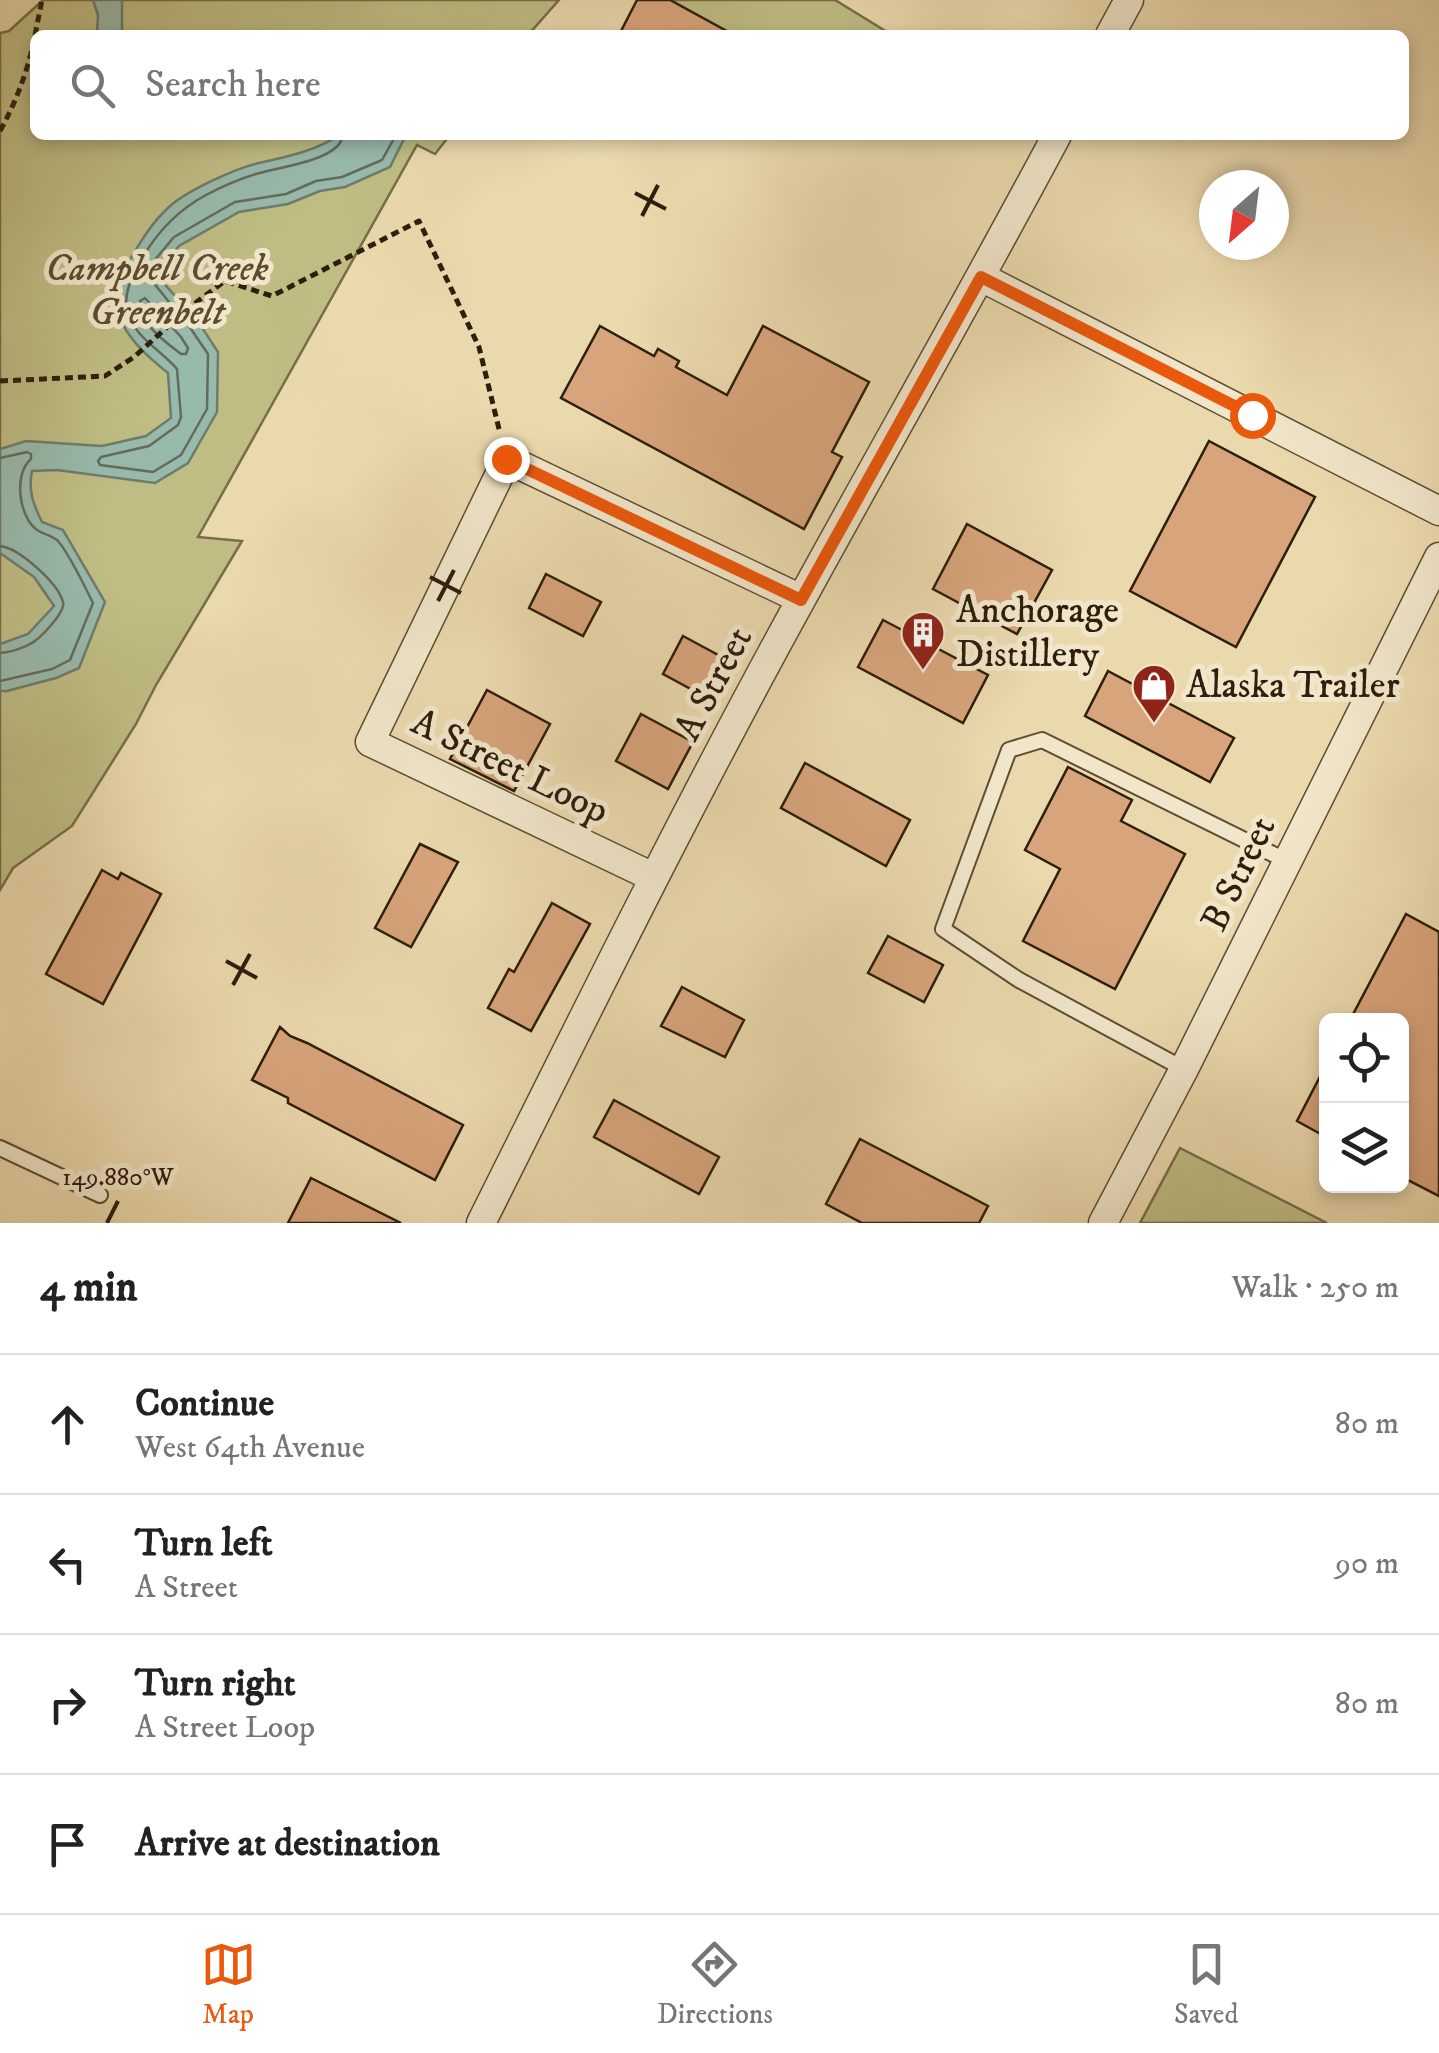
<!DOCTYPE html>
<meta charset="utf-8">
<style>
:root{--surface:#fff;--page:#f2f2f2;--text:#222;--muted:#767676;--line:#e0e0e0;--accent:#ea580c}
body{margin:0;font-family:"IM FELL DW Pica",serif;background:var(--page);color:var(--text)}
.controls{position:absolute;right:30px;bottom:30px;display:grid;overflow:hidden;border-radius:15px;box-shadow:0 5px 15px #0003}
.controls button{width:90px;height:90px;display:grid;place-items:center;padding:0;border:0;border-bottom:2px solid var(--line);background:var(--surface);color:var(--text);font:50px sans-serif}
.compass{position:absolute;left:1199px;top:170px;width:90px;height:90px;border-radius:50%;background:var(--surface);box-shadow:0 5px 15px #0003;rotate:208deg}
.stop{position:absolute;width:30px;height:30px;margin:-22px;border:8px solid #ea580c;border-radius:50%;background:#fff}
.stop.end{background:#ea580c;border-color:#fff;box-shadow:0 2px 10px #0008}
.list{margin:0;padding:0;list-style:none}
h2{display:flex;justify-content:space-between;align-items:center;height:130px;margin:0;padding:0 40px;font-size:42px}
h2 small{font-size:32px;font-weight:400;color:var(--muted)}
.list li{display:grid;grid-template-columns:65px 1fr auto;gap:30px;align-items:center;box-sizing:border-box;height:140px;padding:0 40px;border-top:2px solid var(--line)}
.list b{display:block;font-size:38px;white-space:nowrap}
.list p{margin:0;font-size:32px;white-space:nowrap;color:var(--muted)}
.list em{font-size:32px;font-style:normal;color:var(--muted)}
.icon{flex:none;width:55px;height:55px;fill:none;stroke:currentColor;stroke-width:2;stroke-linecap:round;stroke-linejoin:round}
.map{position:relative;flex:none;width:1439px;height:1223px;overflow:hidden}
.search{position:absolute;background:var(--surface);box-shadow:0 5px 15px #0003;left:30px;right:30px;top:30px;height:110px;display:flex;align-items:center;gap:25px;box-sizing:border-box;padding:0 35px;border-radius:15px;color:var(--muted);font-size:38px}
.sheet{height:690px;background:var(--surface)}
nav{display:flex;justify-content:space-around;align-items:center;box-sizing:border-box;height:140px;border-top:2px solid var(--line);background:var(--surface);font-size:28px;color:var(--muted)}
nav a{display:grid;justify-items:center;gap:5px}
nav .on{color:var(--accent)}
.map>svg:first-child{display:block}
.green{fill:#bfbd84;stroke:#766e48;stroke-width:2.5}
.water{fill:#98baac;stroke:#6e7c6c;stroke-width:2.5}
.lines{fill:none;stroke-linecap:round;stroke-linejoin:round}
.shore{stroke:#636c5c;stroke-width:2.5}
.building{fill:#d7a47b;stroke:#2e1e0c;stroke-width:2.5}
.lane-casing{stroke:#5d4d34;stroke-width:18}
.street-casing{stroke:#5d4d34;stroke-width:31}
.path{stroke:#2e1e0c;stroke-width:5;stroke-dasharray:8 5;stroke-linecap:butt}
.lane{stroke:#f1e6ca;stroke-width:14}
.street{stroke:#f1e6ca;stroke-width:28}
.route{stroke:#ea580c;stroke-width:12}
.ticks{fill:none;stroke:#2e1e0c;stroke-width:4}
.labels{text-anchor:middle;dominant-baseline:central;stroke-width:10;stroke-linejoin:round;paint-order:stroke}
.park-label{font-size:38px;font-style:italic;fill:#5a4e30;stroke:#f1e6ca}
.poi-label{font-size:38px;fill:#2e1e0c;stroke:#f1e6ca;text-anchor:start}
.street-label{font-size:38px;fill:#2e1e0c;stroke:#f1e6ca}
.ticks-label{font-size:25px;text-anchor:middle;fill:#2e1e0c;stroke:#f1e6ca;stroke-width:10;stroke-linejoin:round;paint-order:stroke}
</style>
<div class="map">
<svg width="1439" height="1223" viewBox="0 0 1439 1223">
<rect width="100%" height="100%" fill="#ead9ad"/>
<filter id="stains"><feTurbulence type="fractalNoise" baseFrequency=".002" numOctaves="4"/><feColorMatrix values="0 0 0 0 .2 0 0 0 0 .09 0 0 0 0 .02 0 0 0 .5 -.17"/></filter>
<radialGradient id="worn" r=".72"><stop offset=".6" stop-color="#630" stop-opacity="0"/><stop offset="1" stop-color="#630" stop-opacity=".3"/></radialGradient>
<path class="green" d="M 43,0 L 559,0 L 528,35 L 35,35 L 35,135 L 450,135 L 435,154 L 417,145 L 198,537 L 242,541 L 156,685 L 136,724 L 72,826 L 13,868 L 0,890 L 0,33 L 9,31 Z
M 670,0 L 835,0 L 892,35 L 734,35 Z
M 1180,1148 L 1327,1223 L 1140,1223 Z"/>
<path class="water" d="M 93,0 L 122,0 L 122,35 L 97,35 L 98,15 Z
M 339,135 L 406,135 L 390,167 L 345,187 L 320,191 L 288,204 L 239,212 L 179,246 L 162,267 L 161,280 L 199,323 L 218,352 L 217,412 L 188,463 L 155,483 L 57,470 L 32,471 C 28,490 33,504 42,522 L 63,530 L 105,602 L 79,668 L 56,678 L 7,691 L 0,691 L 0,644 L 28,634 L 54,606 L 34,577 L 0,553 L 0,449 L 26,441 L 102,446 L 146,436 L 171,418 L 168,373 C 131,343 99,312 128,263 C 139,244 152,222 169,207 C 186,191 236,168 259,163 C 286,157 316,151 339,135 Z"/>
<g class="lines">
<path class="shore" d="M 343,135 C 340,161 277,167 256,174 C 240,179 221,187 206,195 C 178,210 157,232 141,260 C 133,275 123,293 127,311 C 134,337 161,350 177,369 L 181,417 L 178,425 L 149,446 L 101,457 L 98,461 L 100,465 L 153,472 L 181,455 L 207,409 L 208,354 L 191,329 L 152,281 L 154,261 L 174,237 L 235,202 L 286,194 L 316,181 L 342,177 L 382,160 L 396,135
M 145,298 L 181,337 L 188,348 L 186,354 L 181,354 C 163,340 140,324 140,301 Z
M 0,458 L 27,452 L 31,454 L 31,459 C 13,474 19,517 37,530 C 44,535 52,535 58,541 C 70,555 85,587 93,603 L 70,660 L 52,669 L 0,681
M 0,546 C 19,548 58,583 63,602 C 66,612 39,640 30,644 C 21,649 10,652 0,653"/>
</g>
<path class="building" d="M 637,0 L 670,0 L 734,35 L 619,35 Z
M 600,326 L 654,356 L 658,349 L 679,361 L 676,367 L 727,395 L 763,326 L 869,382 L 832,452 L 842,457 L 804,529 L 561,398 Z
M 1209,441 L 1315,497 L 1236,647 L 1130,591 Z
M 967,524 L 1052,570 L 1017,634 L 933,589 Z
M 546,574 L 601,602 L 583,636 L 529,608 Z
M 883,620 L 988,675 L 963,723 L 858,667 Z
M 683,636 L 720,656 L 700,694 L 663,674 Z
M 1108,671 L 1234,738 L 1210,782 L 1085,716 Z
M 487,690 L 550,724 L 514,791 L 450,759 Z
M 641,714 L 693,742 L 668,789 L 616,761 Z
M 805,763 L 910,820 L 886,866 L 781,808 Z
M 1068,767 L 1132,800 L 1121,821 L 1185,854 L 1115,989 L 1023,941 L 1060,869 L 1025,850 Z
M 420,844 L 458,862 L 411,947 L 375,928 Z
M 102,870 L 118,879 L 121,873 L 161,894 L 103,1004 L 46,974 Z
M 552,903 L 590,924 L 531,1031 L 488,1008 L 509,969 L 514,972 Z
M 1406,914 L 1439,932 L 1439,1196 L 1402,1177 L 1402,1020 L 1350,1020 Z
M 888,936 L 943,965 L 924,1002 L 868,973 Z
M 682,987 L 744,1020 L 725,1057 L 661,1026 Z
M 280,1027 L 290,1036 L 307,1043 L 463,1125 L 435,1180 L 288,1103 L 288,1098 L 252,1080 Z
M 1326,1065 L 1326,1137 L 1297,1121 Z
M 614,1100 L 719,1157 L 699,1194 L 594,1137 Z
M 860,1139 L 988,1206 L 979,1223 L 862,1223 L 826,1204 Z
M 311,1178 L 401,1223 L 288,1223 Z"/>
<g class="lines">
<defs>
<path id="lane" d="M 1184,1069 L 1019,980 L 943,929 L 1009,750 L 1042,740 L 1287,861
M 0,1148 L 100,1195"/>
<path id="street" d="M 1110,35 L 1129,0
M 981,277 L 1439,511
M 653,877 L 370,742 L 507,459 L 801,599
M 481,1223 C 586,1013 689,803 802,598 C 887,443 974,291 1057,135
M 1103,1223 L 1184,1069 L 1439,557"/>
</defs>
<use href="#lane" class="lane-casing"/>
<use href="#street" class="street-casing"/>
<path class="path" d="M 35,35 L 42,0
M 0,131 C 17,100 28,70 35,36
M 0,381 L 105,376 L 134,357 L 186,310 L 225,281 L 272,296 L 419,221 L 479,347 L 500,433"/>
<use href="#lane" class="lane"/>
<use href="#street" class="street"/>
</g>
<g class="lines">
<path class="route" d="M 506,459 L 801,600 L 981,277 L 1252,415"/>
</g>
<path class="ticks" d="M 635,193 L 666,209M 642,216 L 658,185M 430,577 L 461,593M 438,601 L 454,570M 226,961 L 257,978M 233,985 L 250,954M 107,1223 L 118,1201"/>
<defs>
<symbol id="building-pin" viewBox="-11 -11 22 30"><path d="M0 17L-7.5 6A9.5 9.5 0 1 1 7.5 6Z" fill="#8f2418" stroke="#f1e6ca"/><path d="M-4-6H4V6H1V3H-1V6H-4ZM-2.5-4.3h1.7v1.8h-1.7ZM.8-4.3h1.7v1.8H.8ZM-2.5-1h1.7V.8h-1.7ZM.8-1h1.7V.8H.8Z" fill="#fff"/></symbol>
<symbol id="shop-pin" viewBox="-11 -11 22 30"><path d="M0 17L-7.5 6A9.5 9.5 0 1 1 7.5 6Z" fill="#8f2418" stroke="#f1e6ca"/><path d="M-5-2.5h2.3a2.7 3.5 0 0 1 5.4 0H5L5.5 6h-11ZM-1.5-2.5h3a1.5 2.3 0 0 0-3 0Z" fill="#fff"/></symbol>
</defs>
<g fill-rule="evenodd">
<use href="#building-pin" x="898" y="608" width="50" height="68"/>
<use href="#shop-pin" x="1129" y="661" width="50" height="68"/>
</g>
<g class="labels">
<g class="park-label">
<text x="157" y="269">Campbell Creek<tspan x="157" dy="44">Greenbelt</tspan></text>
</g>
<g class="poi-label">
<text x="956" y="611">Anchorage<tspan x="956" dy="44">Distillery</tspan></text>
<text x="1186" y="686">Alaska Trailer</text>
</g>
<g class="street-label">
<text transform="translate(714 684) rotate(-62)">A Street</text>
<text transform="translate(510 767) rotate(26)">A Street Loop</text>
<text transform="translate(1239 874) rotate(-64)">B Street</text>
</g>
</g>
<g class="ticks-label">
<text x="118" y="1185">149.880°W</text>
</g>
<rect width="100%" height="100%" filter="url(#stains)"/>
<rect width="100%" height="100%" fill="url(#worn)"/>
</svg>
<div class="controls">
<button><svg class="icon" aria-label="locate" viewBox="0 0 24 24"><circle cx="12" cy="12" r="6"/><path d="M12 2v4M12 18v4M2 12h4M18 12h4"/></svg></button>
<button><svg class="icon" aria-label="layers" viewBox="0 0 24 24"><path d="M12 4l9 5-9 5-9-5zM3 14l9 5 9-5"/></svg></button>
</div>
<svg class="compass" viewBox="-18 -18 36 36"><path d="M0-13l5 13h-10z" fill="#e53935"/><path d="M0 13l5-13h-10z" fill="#767676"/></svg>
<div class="stop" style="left:1252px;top:415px"></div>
<div class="stop end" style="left:506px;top:459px"></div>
<div class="search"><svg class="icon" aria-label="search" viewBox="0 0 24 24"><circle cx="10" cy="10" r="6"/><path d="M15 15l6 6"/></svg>Search here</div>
</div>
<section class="sheet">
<h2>4 min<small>Walk · 250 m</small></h2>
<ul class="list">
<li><svg class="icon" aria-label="ahead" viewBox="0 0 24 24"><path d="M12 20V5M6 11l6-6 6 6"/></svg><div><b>Continue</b><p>West 64th Avenue</p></div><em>80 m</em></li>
<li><svg class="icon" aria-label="left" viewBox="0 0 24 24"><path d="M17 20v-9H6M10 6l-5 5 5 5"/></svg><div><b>Turn left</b><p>A Street</p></div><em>90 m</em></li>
<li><svg class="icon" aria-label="right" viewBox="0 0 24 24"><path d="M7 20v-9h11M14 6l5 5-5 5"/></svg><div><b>Turn right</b><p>A Street Loop</p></div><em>80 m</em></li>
<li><svg class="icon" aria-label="arrive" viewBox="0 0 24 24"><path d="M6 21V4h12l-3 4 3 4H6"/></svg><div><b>Arrive at destination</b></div></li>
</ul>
</section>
<nav>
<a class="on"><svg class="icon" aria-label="map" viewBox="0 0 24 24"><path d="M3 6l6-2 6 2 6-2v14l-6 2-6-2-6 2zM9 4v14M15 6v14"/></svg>Map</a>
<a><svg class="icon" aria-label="directions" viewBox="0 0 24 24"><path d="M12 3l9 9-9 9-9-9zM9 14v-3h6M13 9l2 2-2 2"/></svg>Directions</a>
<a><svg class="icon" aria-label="saved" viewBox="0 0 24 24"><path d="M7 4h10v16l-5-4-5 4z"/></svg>Saved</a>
</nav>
